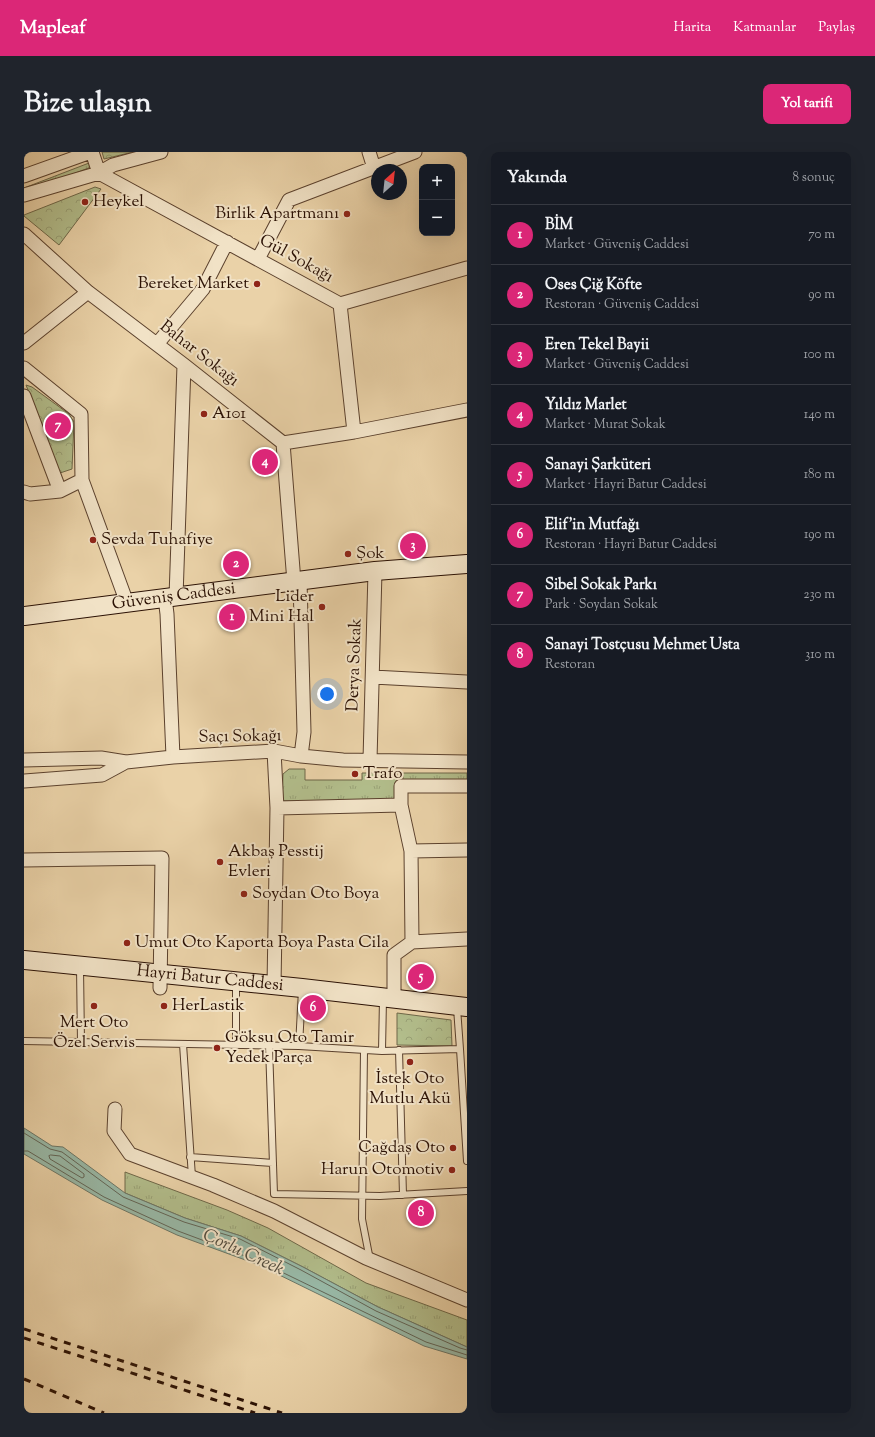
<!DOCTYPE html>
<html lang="tr">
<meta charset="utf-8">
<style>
:root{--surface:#171b24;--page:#20242c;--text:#f1f3f6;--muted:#9ea1a6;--line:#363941;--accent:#db2777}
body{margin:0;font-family:"Sorts Mill Goudy",serif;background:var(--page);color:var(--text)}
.controls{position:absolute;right:12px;top:12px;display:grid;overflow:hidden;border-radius:8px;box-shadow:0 4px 16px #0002}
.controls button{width:36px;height:36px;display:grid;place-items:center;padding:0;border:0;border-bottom:1px solid var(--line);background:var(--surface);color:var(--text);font:20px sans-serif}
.compass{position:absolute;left:347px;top:12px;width:36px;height:36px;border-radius:50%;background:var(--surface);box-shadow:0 4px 16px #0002;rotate:27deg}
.you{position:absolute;left:303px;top:542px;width:14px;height:14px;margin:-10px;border:3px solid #fff;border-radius:50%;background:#1a73e8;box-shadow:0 0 0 6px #1a73e833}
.badge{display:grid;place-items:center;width:26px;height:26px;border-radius:50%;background:var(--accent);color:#fff;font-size:13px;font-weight:700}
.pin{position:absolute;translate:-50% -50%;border:2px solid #fff;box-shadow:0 1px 4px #0006}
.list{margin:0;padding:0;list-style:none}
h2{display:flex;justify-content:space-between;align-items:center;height:52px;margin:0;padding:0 16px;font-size:17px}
h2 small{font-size:13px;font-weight:400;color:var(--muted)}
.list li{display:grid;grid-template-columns:26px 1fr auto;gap:12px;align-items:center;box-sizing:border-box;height:60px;padding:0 16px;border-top:1px solid var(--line)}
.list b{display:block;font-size:15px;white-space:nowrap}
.list p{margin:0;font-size:13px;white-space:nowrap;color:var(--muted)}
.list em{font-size:13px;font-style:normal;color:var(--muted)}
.map{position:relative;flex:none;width:443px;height:1261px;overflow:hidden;border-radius:8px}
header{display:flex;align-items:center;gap:24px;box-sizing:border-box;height:56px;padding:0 20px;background:var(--accent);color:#fff}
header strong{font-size:19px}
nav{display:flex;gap:22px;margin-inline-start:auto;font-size:14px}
.intro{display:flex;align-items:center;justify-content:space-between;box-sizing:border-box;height:96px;padding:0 24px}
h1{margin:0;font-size:28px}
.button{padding:10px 18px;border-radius:8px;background:var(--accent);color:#fff;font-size:14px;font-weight:700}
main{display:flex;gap:24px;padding:0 24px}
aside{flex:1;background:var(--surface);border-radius:8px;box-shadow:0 4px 16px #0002}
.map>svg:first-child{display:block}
.grass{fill:url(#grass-tufts);stroke:#6e6748}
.park{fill:url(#park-crowns);stroke:#6e6748}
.water{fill:#98b8a6;stroke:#6c7565}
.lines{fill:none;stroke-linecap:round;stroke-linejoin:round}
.shore{stroke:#626455;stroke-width:1}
.lane-casing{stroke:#5b412d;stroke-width:8}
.street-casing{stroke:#5b412d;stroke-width:15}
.secondary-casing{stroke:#2b1104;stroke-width:20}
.lane{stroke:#f1e2c6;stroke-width:6}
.street{stroke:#f1e2c6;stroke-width:13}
.secondary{stroke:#f1e2c6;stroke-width:18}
.rail{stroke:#2b1104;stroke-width:3;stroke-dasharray:7 7;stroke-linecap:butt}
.poi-dot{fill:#8f2418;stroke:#f1e2c6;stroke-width:1.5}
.labels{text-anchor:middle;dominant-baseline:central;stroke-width:4;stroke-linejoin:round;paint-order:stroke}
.poi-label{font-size:17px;fill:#2b1104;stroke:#f1e2c6;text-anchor:start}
.street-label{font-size:17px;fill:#2b1104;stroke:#f1e2c6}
.water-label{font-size:18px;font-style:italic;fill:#514b3d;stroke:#f1e2c6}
</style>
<header>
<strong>Mapleaf</strong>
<nav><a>Harita</a><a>Katmanlar</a><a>Paylaş</a></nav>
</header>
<div class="intro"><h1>Bize ulaşın</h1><a class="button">Yol tarifi</a></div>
<main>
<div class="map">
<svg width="443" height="1261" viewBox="0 0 443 1261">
<defs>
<pattern id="grass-tufts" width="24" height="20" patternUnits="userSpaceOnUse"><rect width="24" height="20" fill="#b2bd8b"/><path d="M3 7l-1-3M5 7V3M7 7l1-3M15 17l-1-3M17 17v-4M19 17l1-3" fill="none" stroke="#99a176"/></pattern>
<pattern id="park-crowns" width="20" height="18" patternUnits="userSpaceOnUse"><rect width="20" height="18" fill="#b2bd8b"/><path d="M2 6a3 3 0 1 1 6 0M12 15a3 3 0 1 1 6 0" fill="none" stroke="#99a176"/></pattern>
</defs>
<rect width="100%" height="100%" fill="#ead2a8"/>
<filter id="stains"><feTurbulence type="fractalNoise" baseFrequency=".005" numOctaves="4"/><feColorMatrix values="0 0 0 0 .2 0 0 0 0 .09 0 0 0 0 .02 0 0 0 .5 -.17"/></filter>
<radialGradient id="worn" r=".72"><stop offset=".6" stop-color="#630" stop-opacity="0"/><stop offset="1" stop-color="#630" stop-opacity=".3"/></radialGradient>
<path class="grass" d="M 65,11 L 67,15 L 0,41 L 0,36 Z
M 265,617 L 281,617 L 281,628 L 338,628 L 338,621 L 373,621 L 374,642 L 367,649 L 258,649 L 259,622 Z
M 379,621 L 443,621 L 443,628 L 379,629 Z
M 101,1020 L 203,1058 L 244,1076 L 342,1131 L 443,1168 L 443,1195 L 354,1155 L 279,1115 L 217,1084 L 161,1066 L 101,1041 Z"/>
<path class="park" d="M 78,0 L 109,0 L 80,7 Z
M 71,35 L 77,37 L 35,93 L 0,64 L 0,63 Z
M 2,233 L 8,235 L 45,262 L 50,270 L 48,317 L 36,321 Z
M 373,861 L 427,868 L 428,894 L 373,893 Z"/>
<path class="water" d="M 0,976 L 28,994 L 39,995 L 101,1041 L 161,1066 L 217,1084 L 279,1115 L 354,1155 L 443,1195 L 443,1207 L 400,1194 L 235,1113 L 153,1083 L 78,1048 L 0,1002 Z"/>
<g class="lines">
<path class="shore" d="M 0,981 L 26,997 L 38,1000 L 99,1045 L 160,1070 L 216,1087 L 277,1118 L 352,1159 L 436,1196 L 443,1198
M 0,999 L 4,999 L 80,1045 L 154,1079 L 237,1110 L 402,1190 L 443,1203
M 27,1003 L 36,1004 L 60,1022 L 60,1025 L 58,1026 L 26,1007 L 25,1004 Z"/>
<defs>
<path id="lane" d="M 56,815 L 57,891
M 278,838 L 275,894 L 358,899 L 436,897 L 433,856
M 0,889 L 275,894
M 159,892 L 168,1025
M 212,893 L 212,831
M 245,894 L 250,1042 L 356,1044 L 443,1039
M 436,897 L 443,1009
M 340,898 L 338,1067 L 346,1108
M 375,898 L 379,1043
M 358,899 L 359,847
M 166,1005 L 249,1011"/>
<path id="street" d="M 68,0 L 75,21 L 316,152 L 330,280
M 345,0 L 350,16
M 0,24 L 67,0
M 0,43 L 75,21 L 89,13 L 137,0
M 0,82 L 64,140 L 160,213 L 259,291 L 330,280 L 443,258
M 234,107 L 265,48 L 391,0
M 316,152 L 443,116
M 0,191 L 64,140
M 133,192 L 179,137 L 203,90
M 0,216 L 57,262 L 58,328 L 36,339 L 6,342 L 0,340
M 0,244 L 36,339
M 259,291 L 270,430
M 58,328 L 103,451
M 276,429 L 280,580 L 277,604
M 152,445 L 160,213
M 141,446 L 143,462 L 149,605 L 250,599 L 277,604 L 319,608 L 443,610
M 349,525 L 443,530
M 250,599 L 253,656 L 250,833
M 0,608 L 77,606 L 102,610
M 346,608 L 351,419
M 0,629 L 78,623 L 102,610 L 149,605
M 253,656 L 377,653
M 387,699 L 443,698
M 0,708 L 138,706 L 136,836
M 388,790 L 387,699 L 377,653 L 377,634 L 443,634
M 370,846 L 370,803 L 388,790 L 443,787
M 91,957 L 90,979 L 106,1002 L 189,1033 L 250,1059 L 342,1106 L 443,1148"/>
<g id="secondary">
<path id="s1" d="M 0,464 L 351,419 L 443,412"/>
<path id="s2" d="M 0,808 L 278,836 L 443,855"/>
</g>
</defs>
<use href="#lane" class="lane-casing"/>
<use href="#street" class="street-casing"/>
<use href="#secondary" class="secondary-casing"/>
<use href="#lane" class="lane"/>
<use href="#street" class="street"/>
<use href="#secondary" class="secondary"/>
<path class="rail" d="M 0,1177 L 258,1261
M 0,1186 L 231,1261
M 0,1227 L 80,1261"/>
</g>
<g class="poi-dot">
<circle cx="61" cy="50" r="4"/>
<circle cx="323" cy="62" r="4"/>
<circle cx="233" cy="132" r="4"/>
<circle cx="180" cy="262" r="4"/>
<circle cx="69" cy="388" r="4"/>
<circle cx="324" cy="402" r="4"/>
<circle cx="298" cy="455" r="4"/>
<circle cx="331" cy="622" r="4"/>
<circle cx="196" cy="710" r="4"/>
<circle cx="220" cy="742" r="4"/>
<circle cx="103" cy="791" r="4"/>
<circle cx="70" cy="854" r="4"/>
<circle cx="140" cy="854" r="4"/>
<circle cx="193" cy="896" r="4"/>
<circle cx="386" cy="910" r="4"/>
<circle cx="429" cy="996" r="4"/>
<circle cx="428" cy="1018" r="4"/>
</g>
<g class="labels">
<g class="poi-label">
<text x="69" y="50">Heykel</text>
<text x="315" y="62" text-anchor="end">Birlik Apartmanı</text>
<text x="225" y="132" text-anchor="end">Bereket Market</text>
<text x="188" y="262">A101</text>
<text x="77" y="388">Sevda Tuhafiye</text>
<text x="332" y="402">Şok</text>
<text x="290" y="445" text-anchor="end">Lider<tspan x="290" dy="20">Mini Hal</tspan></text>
<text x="339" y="622">Trafo</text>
<text x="204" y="700">Akbaş Pesstij<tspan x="204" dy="20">Evleri</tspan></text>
<text x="228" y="742">Soydan Oto Boya</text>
<text x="111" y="791">Umut Oto Kaporta Boya Pasta Cila</text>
<text x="148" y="854">HerLastik</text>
<text x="70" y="871" text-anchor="middle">Mert Oto<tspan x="70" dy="20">Özel Servis</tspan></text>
<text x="201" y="886">Göksu Oto Tamir<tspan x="201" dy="20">Yedek Parça</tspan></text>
<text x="386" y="927" text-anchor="middle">İstek Oto<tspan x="386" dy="20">Mutlu Akü</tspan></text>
<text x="421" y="996" text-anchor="end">Çağdaş Oto</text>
<text x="420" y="1018" text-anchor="end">Harun Otomotiv</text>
</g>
<g class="street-label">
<text transform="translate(272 107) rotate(29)">Gül Sokağı</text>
<text transform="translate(175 202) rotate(38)">Bahar Sokağı</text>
<text stroke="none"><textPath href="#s1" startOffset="151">Güveniş Caddesi</textPath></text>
<text transform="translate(331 513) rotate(-88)">Derya Sokak</text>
<text transform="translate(216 585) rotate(-1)">Saçı Sokağı</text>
<text stroke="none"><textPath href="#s2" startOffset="187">Hayri Batur Caddesi</textPath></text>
</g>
<g class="water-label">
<text transform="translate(219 1101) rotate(25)">Çorlu Creek</text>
</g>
</g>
<rect width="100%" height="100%" filter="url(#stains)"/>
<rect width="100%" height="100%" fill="url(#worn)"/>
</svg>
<div class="controls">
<button>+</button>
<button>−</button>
</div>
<svg class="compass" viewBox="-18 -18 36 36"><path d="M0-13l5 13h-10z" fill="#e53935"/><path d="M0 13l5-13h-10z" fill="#9ea1a6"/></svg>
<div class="you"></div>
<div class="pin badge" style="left:208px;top:465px">1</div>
<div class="pin badge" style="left:212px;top:412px">2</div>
<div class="pin badge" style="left:389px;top:394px">3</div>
<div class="pin badge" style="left:241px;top:310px">4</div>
<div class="pin badge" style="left:397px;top:825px">5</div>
<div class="pin badge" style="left:289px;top:856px">6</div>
<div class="pin badge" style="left:34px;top:274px">7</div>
<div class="pin badge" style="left:397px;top:1061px">8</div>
</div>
<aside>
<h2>Yakında<small>8 sonuç</small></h2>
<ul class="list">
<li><span class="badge">1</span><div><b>BİM</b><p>Market · Güveniş Caddesi</p></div><em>70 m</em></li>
<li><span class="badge">2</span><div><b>Oses Çiğ Köfte</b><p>Restoran · Güveniş Caddesi</p></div><em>90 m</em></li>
<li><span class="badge">3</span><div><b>Eren Tekel Bayii</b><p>Market · Güveniş Caddesi</p></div><em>100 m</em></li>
<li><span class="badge">4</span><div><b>Yıldız Marlet</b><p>Market · Murat Sokak</p></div><em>140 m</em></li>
<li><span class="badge">5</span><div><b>Sanayi Şarküteri</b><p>Market · Hayri Batur Caddesi</p></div><em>180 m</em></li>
<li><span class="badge">6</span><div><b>Elif'in Mutfağı</b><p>Restoran · Hayri Batur Caddesi</p></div><em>190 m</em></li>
<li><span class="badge">7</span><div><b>Sibel Sokak Parkı</b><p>Park · Soydan Sokak</p></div><em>230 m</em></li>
<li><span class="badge">8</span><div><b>Sanayi Tostçusu Mehmet Usta</b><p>Restoran</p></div><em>310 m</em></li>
</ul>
</aside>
</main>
